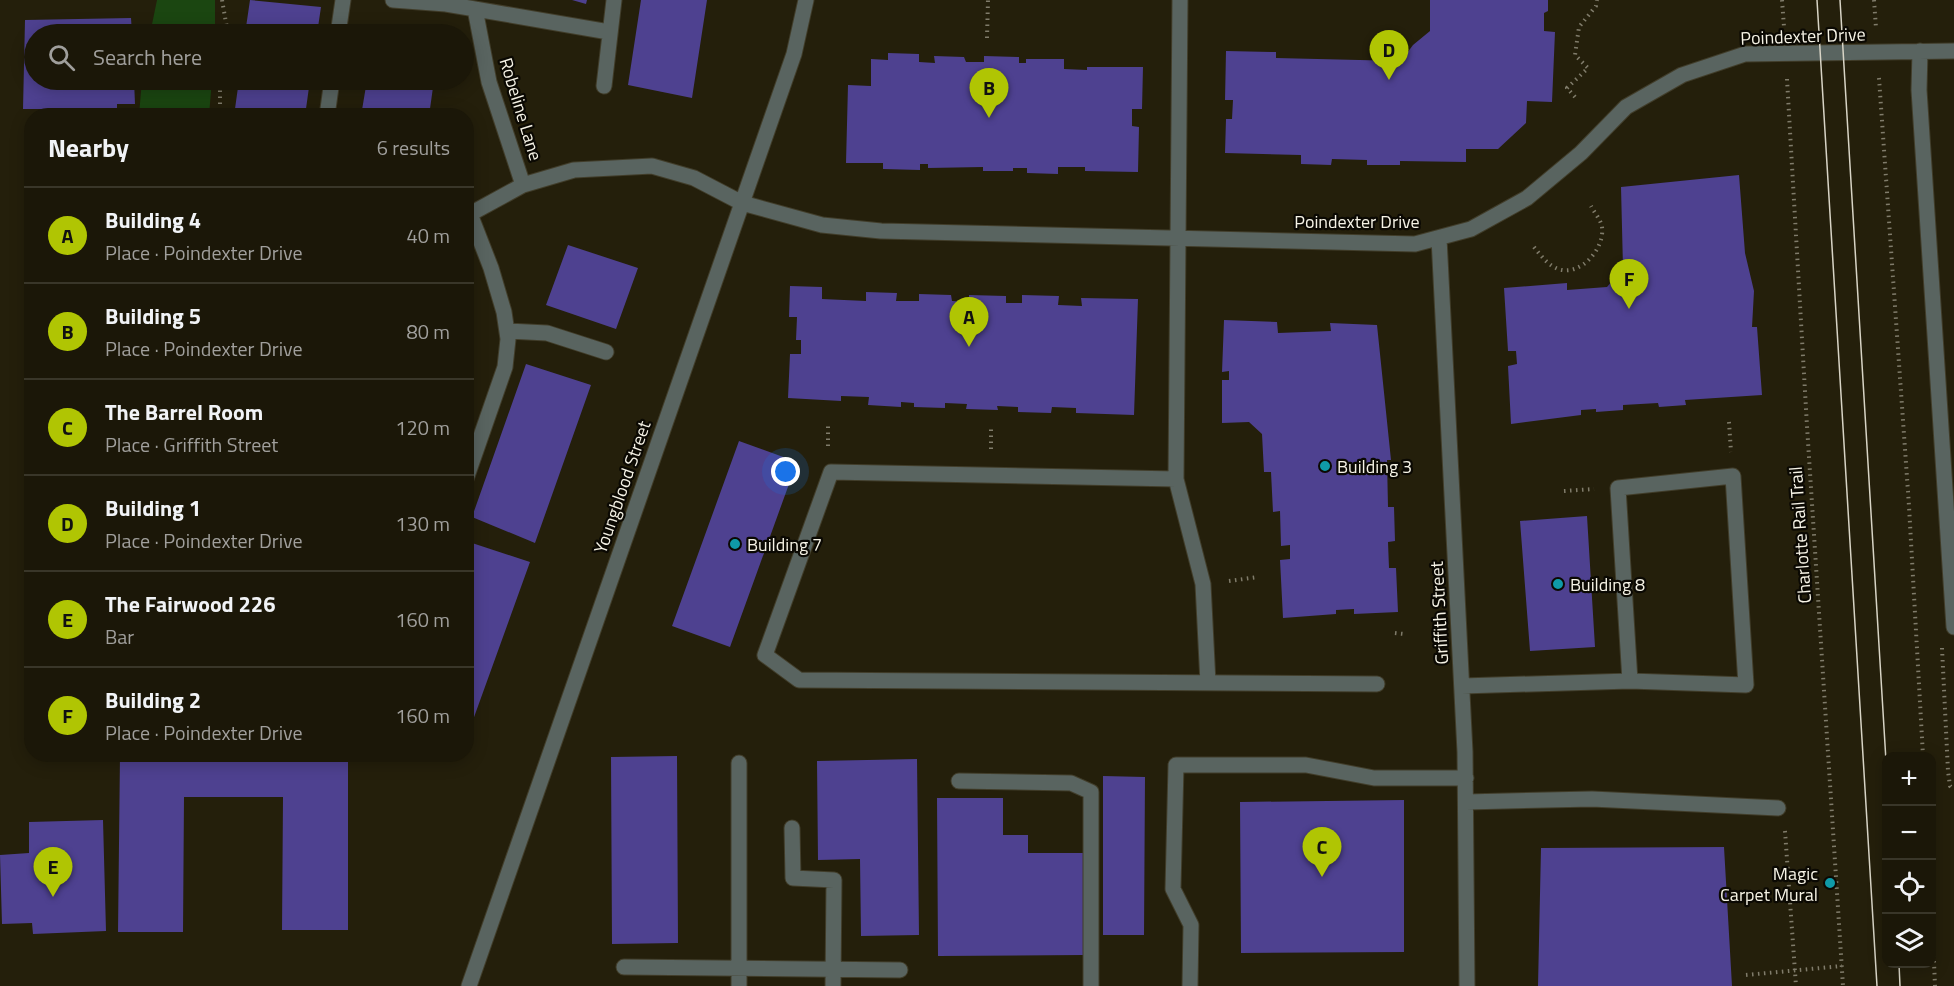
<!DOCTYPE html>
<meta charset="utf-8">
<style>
:root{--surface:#1b1708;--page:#242012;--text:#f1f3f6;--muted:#a09f9c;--line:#393629;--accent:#b0c503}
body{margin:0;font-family:"Titillium Web",sans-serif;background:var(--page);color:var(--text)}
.controls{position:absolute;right:18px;bottom:18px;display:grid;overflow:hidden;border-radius:12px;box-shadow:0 3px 15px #0003}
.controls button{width:54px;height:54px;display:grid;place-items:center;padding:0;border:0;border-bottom:2px solid var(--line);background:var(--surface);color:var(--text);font:30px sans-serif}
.you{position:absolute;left:786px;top:472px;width:21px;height:21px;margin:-15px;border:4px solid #fff;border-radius:50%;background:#1a73e8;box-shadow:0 0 0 9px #1a73e833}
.badge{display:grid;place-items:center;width:39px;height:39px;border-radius:50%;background:var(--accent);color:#111;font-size:20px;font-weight:700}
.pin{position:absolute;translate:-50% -50px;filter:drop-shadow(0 2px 3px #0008)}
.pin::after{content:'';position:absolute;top:32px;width:21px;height:18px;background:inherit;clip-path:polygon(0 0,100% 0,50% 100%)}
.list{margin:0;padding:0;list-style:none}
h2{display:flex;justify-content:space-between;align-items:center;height:78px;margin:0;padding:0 24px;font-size:26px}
h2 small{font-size:20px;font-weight:400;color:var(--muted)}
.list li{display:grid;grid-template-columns:39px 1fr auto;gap:18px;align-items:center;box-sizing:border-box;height:96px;padding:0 24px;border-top:2px solid var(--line)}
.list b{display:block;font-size:22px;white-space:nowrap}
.list p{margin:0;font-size:20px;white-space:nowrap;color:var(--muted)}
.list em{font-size:20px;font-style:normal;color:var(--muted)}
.icon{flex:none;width:33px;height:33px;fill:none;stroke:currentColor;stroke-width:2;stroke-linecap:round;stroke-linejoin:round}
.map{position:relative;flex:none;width:1954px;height:986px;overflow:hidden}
.search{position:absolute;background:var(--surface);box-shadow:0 3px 15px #0003;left:24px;top:24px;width:450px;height:66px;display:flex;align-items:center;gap:15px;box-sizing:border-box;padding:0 21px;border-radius:33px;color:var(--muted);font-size:22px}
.panel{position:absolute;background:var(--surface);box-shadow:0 3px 15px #0003;left:24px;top:108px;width:450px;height:654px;border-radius:24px}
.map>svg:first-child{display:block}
.green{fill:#1b4611}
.building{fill:#4e4190}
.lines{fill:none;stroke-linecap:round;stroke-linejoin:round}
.minor-casing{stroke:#413d2a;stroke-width:17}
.path{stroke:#807c6b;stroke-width:4;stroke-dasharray:1.5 4.5;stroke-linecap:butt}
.minor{stroke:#596460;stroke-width:15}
.tram{stroke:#d8d4c6;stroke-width:1.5}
.culture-dot{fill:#0f9aa8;stroke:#0b0903;stroke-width:2}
.labels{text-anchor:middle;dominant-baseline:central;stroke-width:4.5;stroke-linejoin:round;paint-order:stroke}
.street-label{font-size:18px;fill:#f6f3e6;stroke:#0b0903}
.poi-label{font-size:18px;fill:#f6f3e6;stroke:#0b0903;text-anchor:start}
</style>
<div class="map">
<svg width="1954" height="986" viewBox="0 0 1954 986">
<rect width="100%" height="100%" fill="#241f0b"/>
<path class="green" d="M 157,0 L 215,0 L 215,34 L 150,34 Z
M 142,80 L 212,80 L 209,115 L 139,115 Z"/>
<path class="building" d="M 250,0 L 321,7 L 317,34 L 245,34 Z
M 572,0 L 587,0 L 586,4 Z
M 641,0 L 707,0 L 692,98 L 628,85 Z
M 1430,0 L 1548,0 L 1548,11 L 1544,13 L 1544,31 L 1555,32 L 1552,102 L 1527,101 L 1526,123 L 1498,149 L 1466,149 L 1466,162 L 1400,161 L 1400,165 L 1367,165 L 1367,160 L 1332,159 L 1331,165 L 1301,164 L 1301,155 L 1225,153 L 1226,119 L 1232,119 L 1233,100 L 1225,100 L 1226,51 L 1276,52 L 1276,58 L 1401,61 L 1413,45 L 1430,31 Z
M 131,18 L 132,34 L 34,34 L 34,80 L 134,80 L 135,104 L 117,104 L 117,116 L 59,116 L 59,109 L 23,109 L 25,20 Z
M 888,53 L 919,54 L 919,62 L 935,63 L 934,56 L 964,57 L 966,62 L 984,62 L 984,56 L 1019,57 L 1019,63 L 1026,63 L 1026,59 L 1064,59 L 1064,69 L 1087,70 L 1087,67 L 1143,67 L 1142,109 L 1132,109 L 1132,126 L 1139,127 L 1138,172 L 1085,171 L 1085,167 L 1058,167 L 1058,174 L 1027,173 L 1027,168 L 1013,168 L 1013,171 L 983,171 L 983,167 L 928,168 L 928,164 L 920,164 L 920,170 L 883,169 L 883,163 L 846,163 L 848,85 L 871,86 L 871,59 L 888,60 Z
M 239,80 L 310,80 L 305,116 L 234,116 Z
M 367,80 L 434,80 L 429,116 L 361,116 Z
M 1739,175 L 1745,253 L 1754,291 L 1752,327 L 1757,327 L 1762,395 L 1685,400 L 1686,405 L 1659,407 L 1658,403 L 1623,405 L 1623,410 L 1596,412 L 1596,409 L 1581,410 L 1581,415 L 1511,424 L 1508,366 L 1517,364 L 1516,351 L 1508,351 L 1504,288 L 1567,283 L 1567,290 L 1607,287 L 1623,268 L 1621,187 Z
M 568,245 L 638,268 L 616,329 L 546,305 Z
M 790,286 L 822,287 L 822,299 L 866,301 L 866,292 L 897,293 L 896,301 L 919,301 L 919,294 L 951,295 L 952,301 L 969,302 L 969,295 L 1006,296 L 1006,303 L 1022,303 L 1022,295 L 1059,296 L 1058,305 L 1082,306 L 1081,298 L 1138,299 L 1134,415 L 1076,413 L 1076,408 L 1052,407 L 1051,413 L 1018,412 L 1018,407 L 997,406 L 998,410 L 966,409 L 967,404 L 945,403 L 945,408 L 914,407 L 914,403 L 901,402 L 901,407 L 868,405 L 869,397 L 841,396 L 841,401 L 788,398 L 790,354 L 801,354 L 801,340 L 796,340 L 797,317 L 789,317 Z
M 1224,320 L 1277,322 L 1278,333 L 1331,331 L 1330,323 L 1377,325 L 1391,460 L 1387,460 L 1388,507 L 1394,507 L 1395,541 L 1388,542 L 1389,568 L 1396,568 L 1398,612 L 1354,614 L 1354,609 L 1336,610 L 1336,614 L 1283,618 L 1280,560 L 1290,559 L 1290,545 L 1281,546 L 1280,511 L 1273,512 L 1271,472 L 1264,472 L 1262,434 L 1249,422 L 1222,423 L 1222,380 L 1229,380 L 1229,371 L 1222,372 Z
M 526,364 L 591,385 L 535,543 L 472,517 Z
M 739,441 L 797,462 L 730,647 L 672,626 Z
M 1587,516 L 1595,647 L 1530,651 L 1520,521 Z
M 466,541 L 530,562 L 473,720 L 466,718 Z
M 120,754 L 348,754 L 348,930 L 282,930 L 283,797 L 184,797 L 183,932 L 118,932 Z
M 677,756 L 678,943 L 612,944 L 611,757 Z
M 917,759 L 919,935 L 861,936 L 860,859 L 818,860 L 817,761 Z
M 1103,776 L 1145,777 L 1144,935 L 1103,935 Z
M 937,798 L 1003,798 L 1003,835 L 1028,835 L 1028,853 L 1083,853 L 1084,955 L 938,956 Z
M 1404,800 L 1404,952 L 1241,953 L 1240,802 Z
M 103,820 L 106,931 L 33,934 L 32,923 L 2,924 L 0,855 L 29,853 L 29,822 Z
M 1724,847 L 1732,986 L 1538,986 L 1541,848 Z"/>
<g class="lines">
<defs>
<path id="minor" d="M 393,0 L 446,4 L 609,32
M 1180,0 L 1176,479 L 831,472 L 765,655 L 799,680 L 1377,684
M 475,9 L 489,82 L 523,185
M 338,34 L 343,0
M 1920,51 L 1919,90 L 1954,627
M 604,86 L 614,0
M 327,116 L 332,80
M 1439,238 L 1465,752 L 1467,986
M 507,331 L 547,333 L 606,352
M 466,479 L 505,367 L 508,339 L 504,312 L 491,268 L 470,214 L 523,185 L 574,170 L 652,166 L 694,178 L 742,203 L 822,225 L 881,231 L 1415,244 L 1471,229 L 1527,198 L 1581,153 L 1626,107 L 1682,75 L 1745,54 L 1954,51
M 1176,479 L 1203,584 L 1208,683
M 1462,686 L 1630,681 L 1746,685 L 1733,476 L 1618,488 L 1630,681
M 739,763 L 739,986
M 959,781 L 1071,783 L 1091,792 L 1091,986
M 1466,802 L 1592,799 L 1778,808
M 792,828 L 793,878 L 834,880 L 833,986
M 624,967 L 900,970
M 469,986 L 794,54 L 806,0
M 1190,986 L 1191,925 L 1173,889 L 1176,765 L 1306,765 L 1374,778 L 1466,778"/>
</defs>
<use href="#minor" class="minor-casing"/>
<path class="path" d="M 222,0 L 228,34
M 1782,0 L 1784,27
M 1874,0 L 1876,28
M 987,38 L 988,0
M 1879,78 L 1909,506 L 1923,756
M 1787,79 L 1807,426 L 1843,986
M 1575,97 L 1567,88 L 1588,68 L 1575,55 L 1579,27 L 1596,6 L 1597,0
M 220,116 L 220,80
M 1534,247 C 1541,256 1548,265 1558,269 C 1581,277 1605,248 1602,227 C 1601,220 1594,212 1591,206
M 1729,422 L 1731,452
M 828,446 L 828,423
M 991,449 L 991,426
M 1564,491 L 1594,489
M 1229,581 L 1258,577
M 1395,633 L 1404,634
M 1942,648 L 1948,771 L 1950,786 L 1954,790
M 1785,831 L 1796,986
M 1932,913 L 1935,986
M 1746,975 L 1842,966"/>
<use href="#minor" class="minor"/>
<path class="tram" d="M 1817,0 L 1877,986
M 1840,0 L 1886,761
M 1899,964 L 1900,986"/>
</g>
<g class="culture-dot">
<circle cx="1325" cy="466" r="6"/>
<circle cx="735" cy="544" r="6"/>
<circle cx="1558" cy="584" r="6"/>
<circle cx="1830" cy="883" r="6"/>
</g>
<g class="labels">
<g class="street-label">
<text transform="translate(1803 36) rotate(-2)">Poindexter Drive</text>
<text transform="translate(521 109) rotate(73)">Robeline Lane</text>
<text x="1357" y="221">Poindexter Drive</text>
<text transform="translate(622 487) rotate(-71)">Youngblood Street</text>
<text transform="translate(1800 535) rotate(-94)">Charlotte Rail Trail</text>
<text transform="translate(1439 613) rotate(-93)">Griffith Street</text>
</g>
<g class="poi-label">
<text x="1337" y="466">Building 3</text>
<text x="747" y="544">Building 7</text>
<text x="1570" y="584">Building 8</text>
<text x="1818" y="873" text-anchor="end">Magic<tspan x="1818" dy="21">Carpet Mural</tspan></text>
</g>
</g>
</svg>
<div class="controls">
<button>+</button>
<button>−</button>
<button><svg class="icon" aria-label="locate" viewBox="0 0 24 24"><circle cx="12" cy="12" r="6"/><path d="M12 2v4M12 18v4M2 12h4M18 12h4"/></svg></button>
<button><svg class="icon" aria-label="layers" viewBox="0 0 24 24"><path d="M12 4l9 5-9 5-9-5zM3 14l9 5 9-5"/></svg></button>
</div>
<div class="you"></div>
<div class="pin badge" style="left:969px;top:347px">A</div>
<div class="pin badge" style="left:989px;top:118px">B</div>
<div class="pin badge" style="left:1322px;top:877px">C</div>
<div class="pin badge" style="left:1389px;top:80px">D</div>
<div class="pin badge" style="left:53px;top:897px">E</div>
<div class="pin badge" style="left:1629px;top:309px">F</div>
<div class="search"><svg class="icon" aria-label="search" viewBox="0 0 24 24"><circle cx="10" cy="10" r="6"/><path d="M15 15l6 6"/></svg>Search here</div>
<section class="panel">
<h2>Nearby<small>6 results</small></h2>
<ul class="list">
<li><span class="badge">A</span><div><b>Building 4</b><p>Place · Poindexter Drive</p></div><em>40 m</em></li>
<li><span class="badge">B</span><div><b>Building 5</b><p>Place · Poindexter Drive</p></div><em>80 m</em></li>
<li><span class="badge">C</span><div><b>The Barrel Room</b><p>Place · Griffith Street</p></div><em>120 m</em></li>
<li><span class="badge">D</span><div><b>Building 1</b><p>Place · Poindexter Drive</p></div><em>130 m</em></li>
<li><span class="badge">E</span><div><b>The Fairwood 226</b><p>Bar</p></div><em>160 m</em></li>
<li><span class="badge">F</span><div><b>Building 2</b><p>Place · Poindexter Drive</p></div><em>160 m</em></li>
</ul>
</section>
</div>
